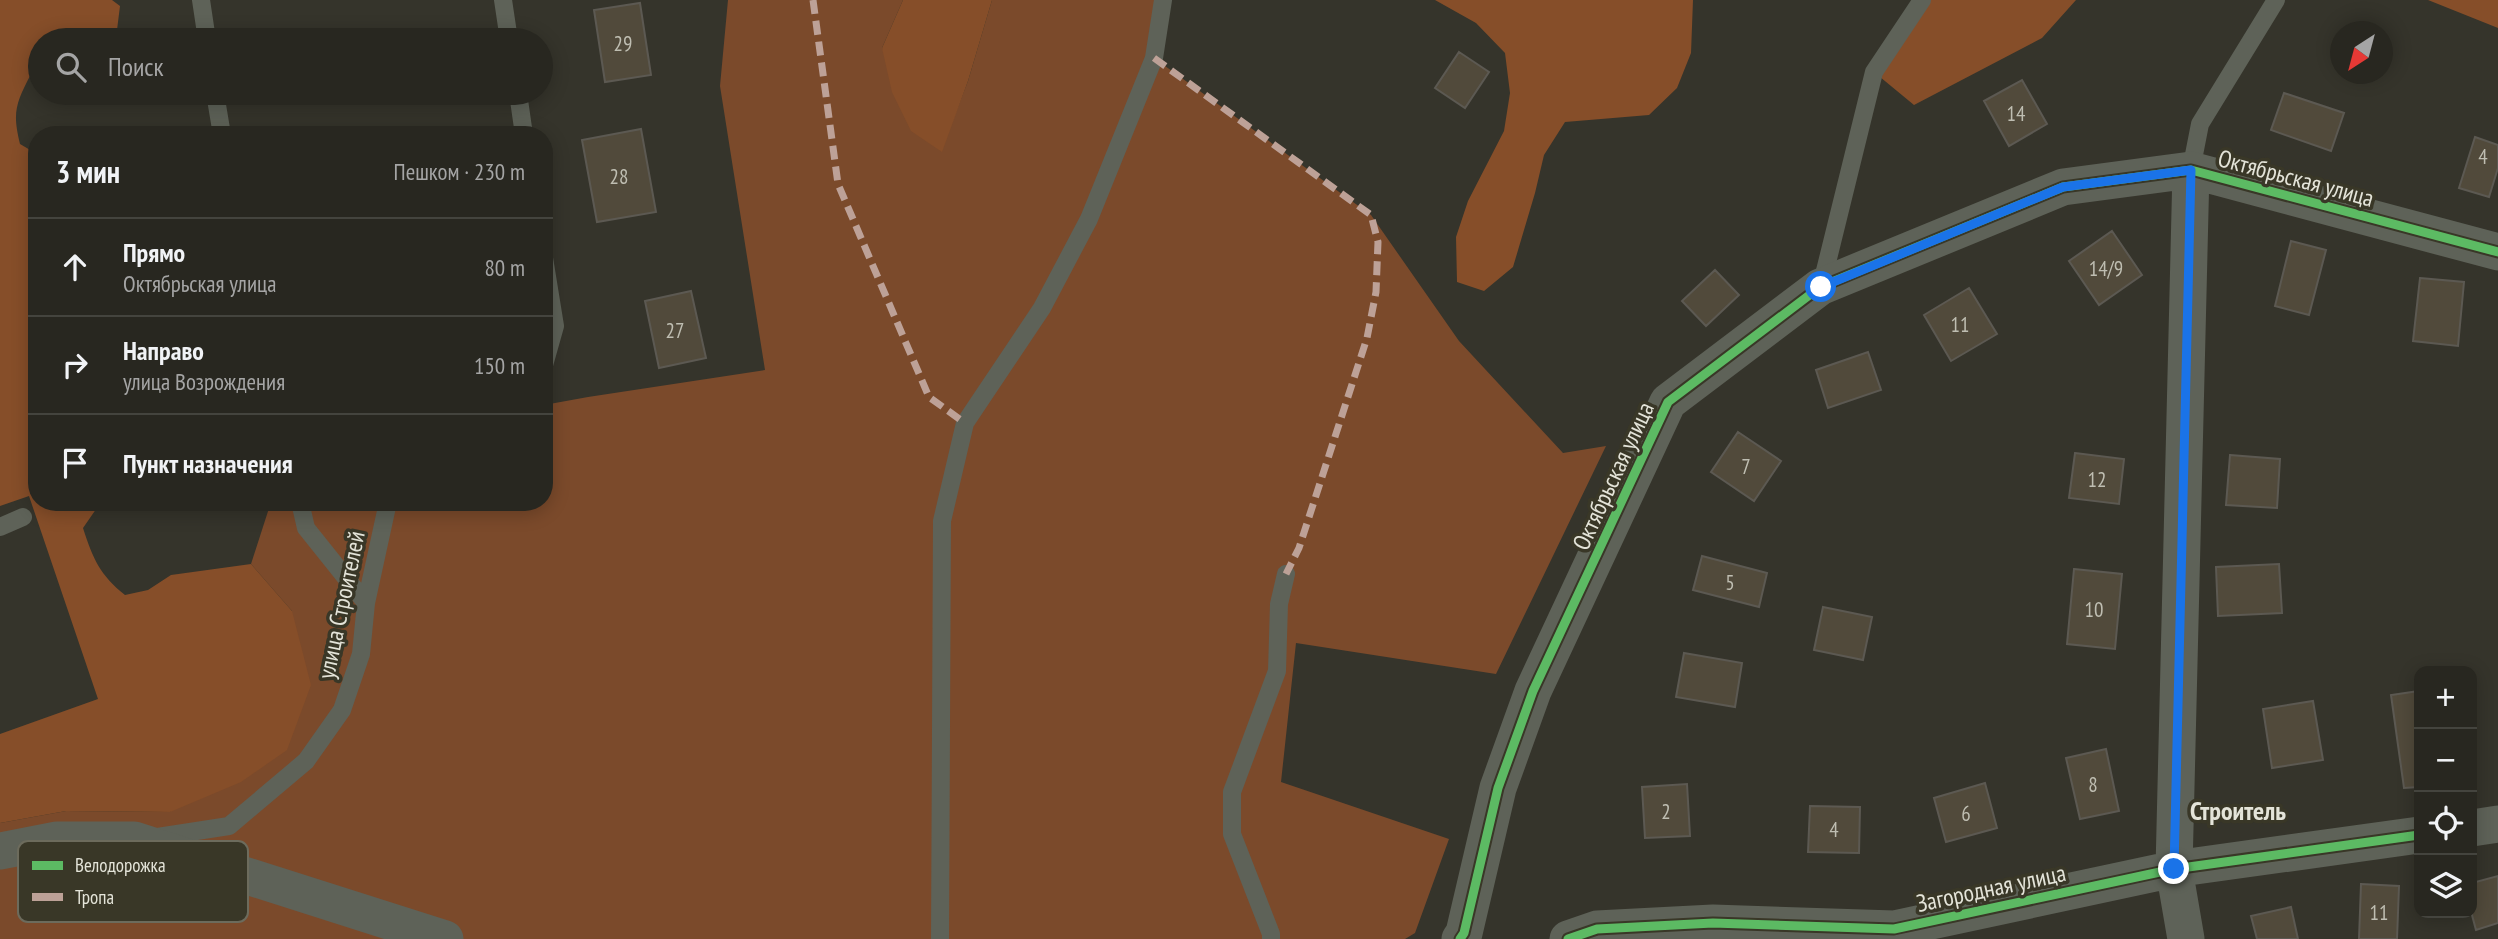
<!DOCTYPE html>
<html lang="ru">
<meta charset="utf-8">
<style>
:root{--surface:#282720;--page:#302f29;--text:#f1f3f6;--muted:#a5a5a5;--line:#44443e}
body{margin:0;font-family:"PT Sans Narrow",sans-serif;background:var(--page);color:var(--text)}
.controls{position:absolute;right:21px;bottom:21px;display:grid;overflow:hidden;border-radius:14px;box-shadow:0 4px 18px #0003}
.controls button{width:63px;height:63px;display:grid;place-items:center;padding:0;border:0;border-bottom:2px solid var(--line);background:var(--surface);color:var(--text);font:35px sans-serif}
.compass{position:absolute;left:2330px;top:21px;width:63px;height:63px;border-radius:50%;background:var(--surface);box-shadow:0 4px 18px #0003;rotate:216deg}
.stop{position:absolute;width:21px;height:21px;margin:-16px;border:5px solid #1a73e8;border-radius:50%;background:#fff}
.stop.end{background:#1a73e8;border-color:#fff;box-shadow:0 2px 7px #0008}
.list{margin:0;padding:0;list-style:none}
h2{display:flex;justify-content:space-between;align-items:center;height:91px;margin:0;padding:0 28px;font-size:30px}
h2 small{font-size:23px;font-weight:400;color:var(--muted)}
.list li{display:grid;grid-template-columns:46px 1fr auto;gap:21px;align-items:center;box-sizing:border-box;height:98px;padding:0 28px;border-top:2px solid var(--line)}
.list b{display:block;font-size:26px;white-space:nowrap}
.list p{margin:0;font-size:23px;white-space:nowrap;color:var(--muted)}
.list em{font-size:23px;font-style:normal;color:var(--muted)}
.icon{flex:none;width:38px;height:38px;fill:none;stroke:currentColor;stroke-width:2;stroke-linecap:round;stroke-linejoin:round}
.map{position:relative;flex:none;width:2498px;height:939px;overflow:hidden}
.search{position:absolute;background:var(--surface);box-shadow:0 4px 18px #0003;left:28px;top:28px;width:525px;height:77px;display:flex;align-items:center;gap:18px;box-sizing:border-box;padding:0 24px;border-radius:38px;color:var(--muted);font-size:26px}
.panel{position:absolute;background:var(--surface);box-shadow:0 4px 18px #0003;left:28px;top:126px;width:525px;height:385px;border-radius:28px}
.map>svg:first-child{display:block}
.green{fill:#7b4a2b}
.forest{fill:#864e29}
.building{fill:#514a3b;stroke:#5c5952;stroke-width:2}
.lines{fill:none;stroke-linecap:round;stroke-linejoin:round}
.service{stroke:#5e6258;stroke-width:18}
.minor{stroke:#5e6258;stroke-width:37}
.quiet{stroke:#bda197;stroke-width:7;stroke-dasharray:14 7;stroke-linecap:butt}
.cycleway-casing{stroke:#393727;stroke-width:13}
.cycleway{stroke:#5cba63;stroke-width:9}
.route{stroke:#1a73e8;stroke-width:9}
.labels{text-anchor:middle;dominant-baseline:central;stroke-width:7;stroke-linejoin:round;paint-order:stroke}
.number-label{font-size:21px;fill:#bfbeb2}
.street-label{font-size:24px;fill:#e4e4d9;stroke:#393727}
.neighbourhood-label{font-size:26px;font-weight:bold;fill:#e4e4d9;stroke:#393727}
.key{fill:#393727;stroke:#6c6b5c;stroke-width:2}
.key-label{font-size:19px;fill:#e4e4d9}
</style>
<div class="map">
<svg width="2498" height="939" viewBox="0 0 2498 939">
<rect width="100%" height="100%" fill="#35342b"/>
<path class="green" d="M 728,0 L 903,0 L 882,48 L 941,151 L 968,81 L 992,0 L 1159,0 L 1154,58 L 1371,215 L 1459,341 L 1563,453 L 1606,446 L 1496,674 L 1296,643 L 1281,782 L 1449,839 L 1415,933 L 1405,939 L 0,939 L 0,823 L 66,811 L 170,812 L 292,611 L 251,564 L 271,502 L 544,502 L 544,405 L 588,397 L 765,370 L 720,86 Z"/>
<path class="forest" d="M 0,0 L 112,0 L 120,6 L 117,30 L 110,40 L 40,40 L 40,70 L 31,74 C 16,103 12,112 20,144 L 37,154 L 37,502 L 101,502 L 83,528 C 93,559 100,575 125,595 L 148,590 L 171,575 L 251,564 L 292,611 L 311,685 L 287,750 L 241,782 L 170,812 L 66,811 L 0,823 L 0,734 L 98,699 L 29,496 L 0,506 Z
M 903,0 L 992,0 L 968,81 L 942,152 L 911,131 L 892,92 L 882,48 Z
M 1435,0 L 1693,0 L 1691,53 L 1677,88 L 1649,115 L 1565,122 L 1544,155 L 1535,193 L 1513,267 L 1484,291 L 1457,282 L 1456,237 L 1468,201 L 1504,131 L 1510,93 L 1505,53 L 1476,23 Z
M 1922,0 L 2076,0 L 2042,38 L 1914,105 L 1874,72 Z
M 2428,0 L 2498,0 L 2498,28 Z"/>
<path class="building" d="M 640,3 L 651,75 L 605,82 L 594,10 Z
M 1459,52 L 1489,72 L 1465,108 L 1435,88 Z
M 2022,80 L 2047,124 L 2009,146 L 1984,101 Z
M 2284,93 L 2344,113 L 2331,151 L 2271,130 Z
M 641,129 L 656,212 L 597,222 L 582,140 Z
M 2475,137 L 2498,145 L 2498,168 L 2489,197 L 2459,188 Z
M 2112,231 L 2142,275 L 2099,305 L 2069,261 Z
M 2291,241 L 2326,250 L 2309,315 L 2275,306 Z
M 1715,270 L 1739,295 L 1706,326 L 1682,301 Z
M 2420,278 L 2464,282 L 2458,346 L 2413,341 Z
M 1969,288 L 1997,334 L 1951,361 L 1924,315 Z
M 691,291 L 706,358 L 659,368 L 645,301 Z
M 1868,352 L 1881,390 L 1828,408 L 1816,370 Z
M 1738,432 L 1781,461 L 1754,501 L 1711,472 Z
M 2075,453 L 2124,459 L 2119,504 L 2069,498 Z
M 2230,455 L 2280,459 L 2277,508 L 2226,505 Z
M 1702,556 L 1767,573 L 1759,607 L 1693,590 Z
M 2279,564 L 2282,613 L 2218,616 L 2216,567 Z
M 2074,569 L 2122,574 L 2115,649 L 2067,644 Z
M 1823,607 L 1872,617 L 1863,660 L 1814,650 Z
M 1684,653 L 1742,663 L 1735,707 L 1676,697 Z
M 2419,691 L 2419,787 L 2404,788 L 2391,695 Z
M 2313,701 L 2323,760 L 2272,768 L 2263,709 Z
M 2106,749 L 2119,811 L 2080,819 L 2066,758 Z
M 1985,783 L 1997,828 L 1946,842 L 1934,798 Z
M 1687,784 L 1690,836 L 1645,838 L 1642,787 Z
M 1810,806 L 1860,807 L 1859,853 L 1808,852 Z
M 2498,876 L 2498,923 L 2476,930 L 2472,915 L 2472,883 Z
M 2361,884 L 2399,886 L 2397,939 L 2359,939 Z
M 2291,907 L 2298,939 L 2257,939 L 2251,916 Z"/>
<g class="lines">
<path class="service" d="M 201,0 L 207,40
M 503,0 L 509,40
M 215,93 L 222,135
M 518,93 L 524,135
M 2191,170 L 2200,124 L 2276,0
M 544,258 L 555,326 L 544,365
M 1821,287 L 1874,72 L 1922,0
M 300,502 L 306,528 L 366,603
M 0,527 L 23,517
M 151,838 L 229,826 L 306,761 L 342,710 L 361,654 L 366,603 L 388,502
M 940,939 L 942,521 L 965,423 L 1042,308 L 1089,219 L 1154,58 L 1163,0
M 1271,939 L 1271,934 L 1232,834 L 1232,792 L 1277,671 L 1279,604 L 1286,574"/>
<path class="minor" d="M 2472,828 L 2498,824
M 0,851 L 57,840 L 134,840 L 445,939
M 1460,939 L 1464,933 L 1498,788 L 1533,691 L 1668,402 L 1820,287 L 2063,187 L 2191,170 L 2498,252
M 1568,939 L 1597,929 L 1713,923 L 1894,929 L 2174,869 L 2419,835
M 2186,939 L 2174,869 L 2191,170"/>
<path class="quiet" d="M 813,0 L 838,184 L 929,397 L 965,423
M 1154,58 L 1371,215 L 1378,242 L 1376,292 L 1367,338 L 1299,548 L 1286,574"/>
<defs>
<path id="cycleway" d="M 1460,939 L 1464,933 L 1498,788 L 1533,691 L 1668,402 L 1820,287 L 2063,187 L 2191,170 L 2498,252
M 1568,939 L 1597,929 L 1713,923 L 1894,929 L 2174,869 L 2419,835"/>
</defs>
<use href="#cycleway" class="cycleway-casing"/>
<use href="#cycleway" class="cycleway"/>
</g>
<g class="lines">
<path class="route" d="M 1821,287 L 2063,187 L 2191,170 L 2174,869"/>
</g>
<g class="labels">
<g class="number-label">
<text x="623" y="43">29</text>
<text x="2016" y="113">14</text>
<text x="2483" y="156">4</text>
<text x="619" y="176">28</text>
<text x="2106" y="268">14/9</text>
<text x="1960" y="324">11</text>
<text x="675" y="330">27</text>
<text x="1746" y="466">7</text>
<text x="2097" y="479">12</text>
<text x="1730" y="582">5</text>
<text x="2094" y="609">10</text>
<text x="2093" y="784">8</text>
<text x="1666" y="811">2</text>
<text x="1966" y="813">6</text>
<text x="1834" y="829">4</text>
<text x="2379" y="912">11</text>
</g>
<g class="street-label">
<text transform="translate(2296 178) rotate(15)">Октябрьская улица</text>
<text transform="translate(1613 476) rotate(-65)">Октябрьская улица</text>
<text transform="translate(341 605) rotate(-78)">улица Строителей</text>
<text transform="translate(1991 888) rotate(-12)">Загородная улица</text>
</g>
<g class="neighbourhood-label">
<text x="2238" y="810">Строитель</text>
</g>
</g>
<rect x="18" y="841" width="230" height="81" rx="10" class="key"/>
<rect x="32" y="861" width="31" height="9" fill="#5cba63"/>
<rect x="32" y="893" width="31" height="8" fill="#bda197"/>
<g class="key-label">
<text x="75" y="872">Велодорожка</text>
<text x="75" y="904">Тропа</text>
</g>
</svg>
<div class="controls">
<button>+</button>
<button>−</button>
<button><svg class="icon" aria-label="locate" viewBox="0 0 24 24"><circle cx="12" cy="12" r="6"/><path d="M12 2v4M12 18v4M2 12h4M18 12h4"/></svg></button>
<button><svg class="icon" aria-label="layers" viewBox="0 0 24 24"><path d="M12 4l9 5-9 5-9-5zM3 14l9 5 9-5"/></svg></button>
</div>
<svg class="compass" viewBox="-18 -18 36 36"><path d="M0-13l5 13h-10z" fill="#e53935"/><path d="M0 13l5-13h-10z" fill="#a5a5a5"/></svg>
<div class="stop" style="left:1821px;top:287px"></div>
<div class="stop end" style="left:2174px;top:869px"></div>
<div class="search"><svg class="icon" aria-label="search" viewBox="0 0 24 24"><circle cx="10" cy="10" r="6"/><path d="M15 15l6 6"/></svg>Поиск</div>
<section class="panel">
<h2>3 мин<small>Пешком · 230 m</small></h2>
<ul class="list">
<li><svg class="icon" aria-label="ahead" viewBox="0 0 24 24"><path d="M12 20V5M6 11l6-6 6 6"/></svg><div><b>Прямо</b><p>Октябрьская улица</p></div><em>80 m</em></li>
<li><svg class="icon" aria-label="right" viewBox="0 0 24 24"><path d="M7 20v-9h11M14 6l5 5-5 5"/></svg><div><b>Направо</b><p>улица Возрождения</p></div><em>150 m</em></li>
<li><svg class="icon" aria-label="arrive" viewBox="0 0 24 24"><path d="M6 21V4h12l-3 4 3 4H6"/></svg><div><b>Пункт назначения</b></div></li>
</ul>
</section>
</div>
